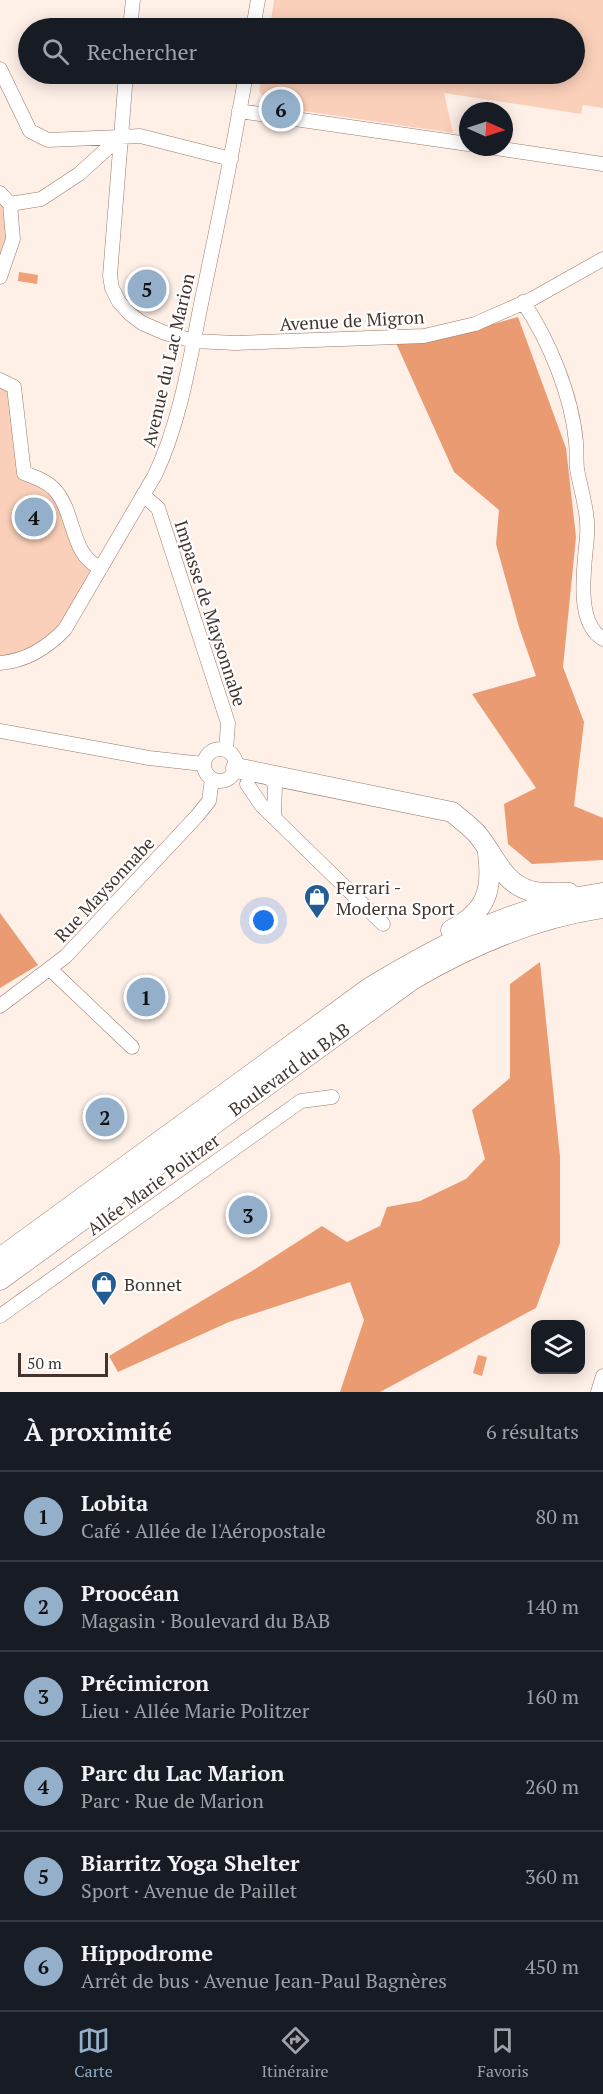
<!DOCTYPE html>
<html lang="fr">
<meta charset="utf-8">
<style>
:root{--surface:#171b24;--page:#20242c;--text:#f1f3f6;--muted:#9ea1a6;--line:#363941;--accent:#94afc9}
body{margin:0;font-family:"PT Serif",serif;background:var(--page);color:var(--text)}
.controls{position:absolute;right:18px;bottom:18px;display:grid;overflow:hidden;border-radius:12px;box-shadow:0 3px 15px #0003}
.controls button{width:54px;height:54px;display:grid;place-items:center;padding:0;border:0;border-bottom:2px solid var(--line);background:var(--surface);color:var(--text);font:30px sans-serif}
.compass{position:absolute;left:459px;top:102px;width:54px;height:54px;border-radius:50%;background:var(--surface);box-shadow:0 3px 15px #0003;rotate:93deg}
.scale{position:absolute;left:18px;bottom:15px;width:90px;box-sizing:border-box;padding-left:6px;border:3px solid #43342d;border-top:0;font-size:16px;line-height:21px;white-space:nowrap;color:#43342d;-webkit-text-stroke:4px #fff;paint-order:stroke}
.you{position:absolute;left:264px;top:921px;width:21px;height:21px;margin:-15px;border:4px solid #fff;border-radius:50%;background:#1a73e8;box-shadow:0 0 0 9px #1a73e833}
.badge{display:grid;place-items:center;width:39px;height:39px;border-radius:50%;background:var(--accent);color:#111;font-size:20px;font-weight:700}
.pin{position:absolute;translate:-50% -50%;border:3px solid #fff;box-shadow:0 2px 6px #0006}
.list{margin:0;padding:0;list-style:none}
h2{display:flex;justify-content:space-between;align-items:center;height:78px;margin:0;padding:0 24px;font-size:26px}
h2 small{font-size:20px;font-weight:400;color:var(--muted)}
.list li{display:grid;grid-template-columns:39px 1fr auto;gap:18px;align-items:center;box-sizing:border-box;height:90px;padding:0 24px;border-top:2px solid var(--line)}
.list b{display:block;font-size:22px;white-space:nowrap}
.list p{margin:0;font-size:20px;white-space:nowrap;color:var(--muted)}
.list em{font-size:20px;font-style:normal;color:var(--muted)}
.icon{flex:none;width:33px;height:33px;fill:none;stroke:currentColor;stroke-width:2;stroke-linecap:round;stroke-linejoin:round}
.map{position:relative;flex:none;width:603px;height:1392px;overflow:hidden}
.search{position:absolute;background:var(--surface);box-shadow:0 3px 15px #0003;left:18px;right:18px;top:18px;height:66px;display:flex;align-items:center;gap:15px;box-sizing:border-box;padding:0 21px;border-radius:33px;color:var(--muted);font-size:22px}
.sheet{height:618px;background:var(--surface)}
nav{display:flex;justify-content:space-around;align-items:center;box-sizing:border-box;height:84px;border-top:2px solid var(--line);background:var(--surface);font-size:16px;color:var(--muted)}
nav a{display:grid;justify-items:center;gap:3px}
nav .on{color:var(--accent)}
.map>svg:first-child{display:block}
.green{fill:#fbd0ba}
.forest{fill:#ea9b71}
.water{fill:#f0a076}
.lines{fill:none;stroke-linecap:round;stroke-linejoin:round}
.street-casing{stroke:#9b7a69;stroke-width:15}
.primary-casing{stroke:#9b7a69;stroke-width:21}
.street{stroke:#fff;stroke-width:14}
.primary{stroke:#fff;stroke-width:20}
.labels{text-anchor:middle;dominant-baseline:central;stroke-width:4.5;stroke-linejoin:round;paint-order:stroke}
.street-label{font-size:18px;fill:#43342d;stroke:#fff}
.poi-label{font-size:18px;fill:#43342d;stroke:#fff;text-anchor:start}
</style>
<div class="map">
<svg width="603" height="1392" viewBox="0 0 603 1392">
<rect width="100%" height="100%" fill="#feefe7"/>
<path class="green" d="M 274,0 L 603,0 L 603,108 L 583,105 L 581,114 L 444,93 L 453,133 L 270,106 L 259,91 L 262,74 L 574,74 L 574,28 L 270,28 Z
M 0,193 L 13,239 L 0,277 Z
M 0,380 L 14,387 L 24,473 L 44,481 L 83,555 L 101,568 L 55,640 L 0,663 Z"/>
<path class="forest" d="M 518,317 L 566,448 L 576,537 L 563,667 L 584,722 L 574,806 L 603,818 L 603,860 L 532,864 L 508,844 L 504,804 L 536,788 L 472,694 L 536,676 L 519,627 L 496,544 L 499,510 L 454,472 L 396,343 L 447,337 Z
M 0,913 L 38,965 L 0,988 Z
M 540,962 L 560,1157 L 560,1243 L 536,1308 L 380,1392 L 340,1392 L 364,1320 L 350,1282 L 229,1322 L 118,1372 L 109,1356 L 252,1271 L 322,1226 L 347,1242 L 380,1226 L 387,1207 L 420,1201 L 466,1179 L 485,1159 L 472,1110 L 510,1078 L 510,984 Z"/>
<path class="water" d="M 19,272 L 38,275 L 37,284 L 18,281 Z
M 478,1355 L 487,1357 L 482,1376 L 473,1373 Z"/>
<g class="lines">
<defs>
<path id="street" d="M 130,28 L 133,0
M 253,28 L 258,0
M 0,69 L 30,131 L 48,140 L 120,137
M 126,74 L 110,276 L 112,288 L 119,302 L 130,314 L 142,323 L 165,333 L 194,341 L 235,343 L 424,336 L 475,324 L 532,299 L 603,259
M 239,111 L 468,144
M 489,147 L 603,164
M 0,193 L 10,204
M 10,204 L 41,199 L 79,174 L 120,137 L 140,136 L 231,159
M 0,277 L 13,239 L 10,204
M 523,302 C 549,340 572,396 576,442 C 577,451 576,460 577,469 C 581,491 589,514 587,536 C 585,564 574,622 603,639
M 0,380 L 14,387 L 24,473 C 34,477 45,480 53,488 C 76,510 69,555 101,568
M 143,495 L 158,508 L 228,723 L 226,750
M 0,663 C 26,661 47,648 65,629 L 155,475 C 181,420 190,358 202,299 C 218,224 233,149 246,74
M 0,731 L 149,758 L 203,764
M204 765a16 16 0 1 1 32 0a16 16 0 1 1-32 0Z
M 266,774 L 275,784 L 274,817
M 247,784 L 262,806 L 383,924
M 50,969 L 132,1047
M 0,1006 L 66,956 L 197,816 L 209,801 L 212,779
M 0,1316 L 301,1101 L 332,1097
M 598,1392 L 603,1376"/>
<path id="primary" d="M 236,768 L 452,812 C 460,819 470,826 477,834 C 495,855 502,883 531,891 C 544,895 556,891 569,893
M 451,930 C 486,912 493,891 488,853
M 0,1258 L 369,988 C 445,942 514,906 603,893
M 0,1280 L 412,980 C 471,945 535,918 603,908"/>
</defs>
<use href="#street" class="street-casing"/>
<use href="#primary" class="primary-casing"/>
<use href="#street" class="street"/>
<use href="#primary" class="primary"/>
</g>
<defs>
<symbol id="shop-pin" viewBox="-11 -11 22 30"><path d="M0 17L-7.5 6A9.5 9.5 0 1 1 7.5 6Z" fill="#235c93" stroke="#fff"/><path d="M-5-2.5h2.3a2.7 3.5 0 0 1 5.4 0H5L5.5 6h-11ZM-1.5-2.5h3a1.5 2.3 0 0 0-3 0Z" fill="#fff"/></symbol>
</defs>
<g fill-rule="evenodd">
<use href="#shop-pin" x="302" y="882" width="30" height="40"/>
<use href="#shop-pin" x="89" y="1269" width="30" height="40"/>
</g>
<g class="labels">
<g class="street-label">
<text transform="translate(352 320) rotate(-3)">Avenue de Migron</text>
<text transform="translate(168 360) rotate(-77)">Avenue du Lac Marion</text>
<text transform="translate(211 613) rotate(72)">Impasse de Maysonnabe</text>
<text transform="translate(104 889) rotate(-47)">Rue Maysonnabe</text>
<text transform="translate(289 1069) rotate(-36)">Boulevard du BAB</text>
<text transform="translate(153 1184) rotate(-36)">Allée Marie Politzer</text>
</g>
<g class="poi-label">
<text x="336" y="887">Ferrari -<tspan x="336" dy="21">Moderna Sport</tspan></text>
<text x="124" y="1284">Bonnet</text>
</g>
</g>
</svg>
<div class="controls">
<button><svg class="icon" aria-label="layers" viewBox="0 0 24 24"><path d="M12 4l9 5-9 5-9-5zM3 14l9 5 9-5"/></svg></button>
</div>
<svg class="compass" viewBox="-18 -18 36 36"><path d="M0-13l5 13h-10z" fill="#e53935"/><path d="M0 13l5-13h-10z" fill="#9ea1a6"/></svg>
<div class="scale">50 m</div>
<div class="you"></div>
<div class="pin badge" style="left:146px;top:997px">1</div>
<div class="pin badge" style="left:105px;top:1117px">2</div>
<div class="pin badge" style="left:248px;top:1215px">3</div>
<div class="pin badge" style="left:34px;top:517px">4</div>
<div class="pin badge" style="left:147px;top:289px">5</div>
<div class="pin badge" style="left:281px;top:109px">6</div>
<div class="search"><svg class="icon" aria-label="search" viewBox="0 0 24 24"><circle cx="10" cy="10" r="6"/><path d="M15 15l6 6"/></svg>Rechercher</div>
</div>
<section class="sheet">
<h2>À proximité<small>6 résultats</small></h2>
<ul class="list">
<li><span class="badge">1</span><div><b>Lobita</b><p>Café · Allée de l'Aéropostale</p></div><em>80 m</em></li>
<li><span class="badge">2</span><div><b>Proocéan</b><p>Magasin · Boulevard du BAB</p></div><em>140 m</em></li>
<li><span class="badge">3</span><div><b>Précimicron</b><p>Lieu · Allée Marie Politzer</p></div><em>160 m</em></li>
<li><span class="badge">4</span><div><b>Parc du Lac Marion</b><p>Parc · Rue de Marion</p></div><em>260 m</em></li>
<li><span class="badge">5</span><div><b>Biarritz Yoga Shelter</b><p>Sport · Avenue de Paillet</p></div><em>360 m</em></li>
<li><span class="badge">6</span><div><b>Hippodrome</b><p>Arrêt de bus · Avenue Jean-Paul Bagnères</p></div><em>450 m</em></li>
</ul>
</section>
<nav>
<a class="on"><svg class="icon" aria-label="map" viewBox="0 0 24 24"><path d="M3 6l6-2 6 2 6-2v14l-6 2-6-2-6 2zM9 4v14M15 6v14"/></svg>Carte</a>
<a><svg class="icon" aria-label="directions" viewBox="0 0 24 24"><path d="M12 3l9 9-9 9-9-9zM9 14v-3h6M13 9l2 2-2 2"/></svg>Itinéraire</a>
<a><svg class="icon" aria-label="saved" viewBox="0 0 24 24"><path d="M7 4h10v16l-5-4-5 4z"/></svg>Favoris</a>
</nav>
